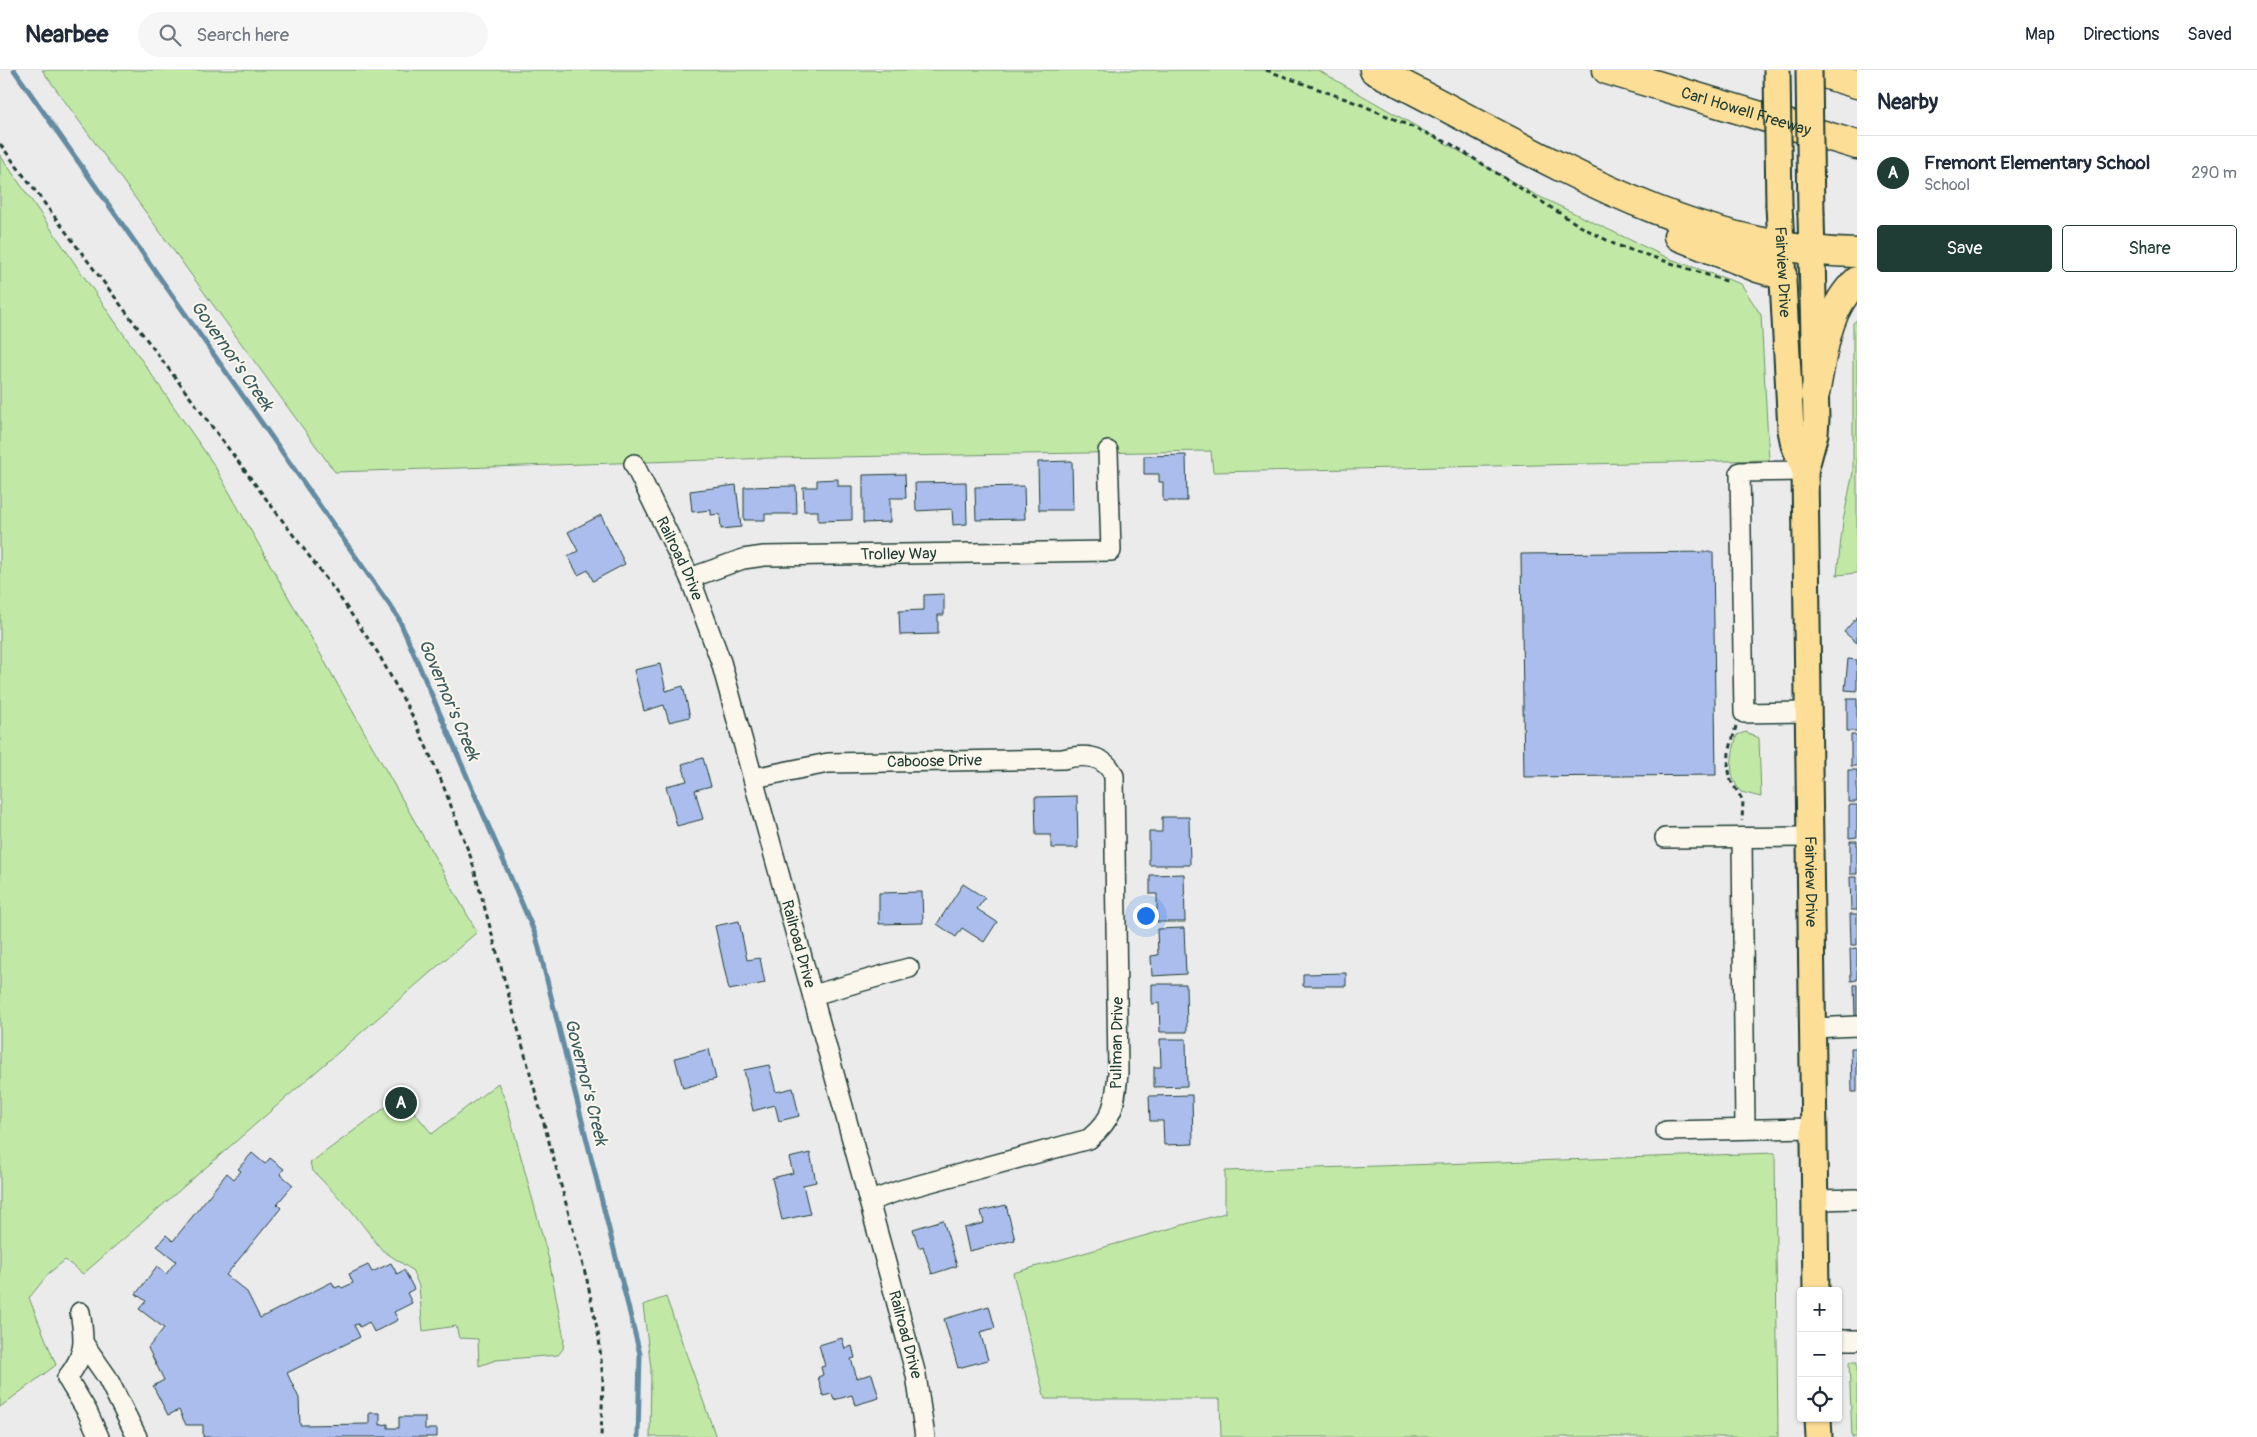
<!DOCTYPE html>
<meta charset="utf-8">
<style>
:root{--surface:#fff;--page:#f6f6f7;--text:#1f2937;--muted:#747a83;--line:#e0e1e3;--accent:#1f3d34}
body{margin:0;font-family:Pangolin,sans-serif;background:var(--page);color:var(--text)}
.controls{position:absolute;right:15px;bottom:15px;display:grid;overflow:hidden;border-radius:5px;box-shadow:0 1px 4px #0004}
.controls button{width:45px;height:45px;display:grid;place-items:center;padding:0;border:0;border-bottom:1px solid var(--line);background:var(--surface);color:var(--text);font:25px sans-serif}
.you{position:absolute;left:1145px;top:845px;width:18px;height:18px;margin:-12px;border:4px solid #fff;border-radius:50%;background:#1a73e8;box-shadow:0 0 0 8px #1a73e833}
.badge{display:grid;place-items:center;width:32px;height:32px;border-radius:50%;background:var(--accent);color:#fff;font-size:16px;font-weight:700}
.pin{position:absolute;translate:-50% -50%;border:2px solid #fff;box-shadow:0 1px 5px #0006}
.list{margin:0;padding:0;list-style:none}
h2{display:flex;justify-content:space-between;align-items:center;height:65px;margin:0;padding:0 20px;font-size:21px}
h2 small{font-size:16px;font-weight:400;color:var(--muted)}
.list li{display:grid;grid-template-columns:32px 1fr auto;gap:15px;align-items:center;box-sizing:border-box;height:75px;padding:0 20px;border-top:1px solid var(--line)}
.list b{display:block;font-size:19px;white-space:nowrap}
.list p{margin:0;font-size:16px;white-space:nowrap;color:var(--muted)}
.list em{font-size:16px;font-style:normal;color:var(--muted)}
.actions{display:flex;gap:10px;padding:15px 20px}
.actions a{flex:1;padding:11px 0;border:1px solid var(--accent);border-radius:5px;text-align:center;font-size:18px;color:var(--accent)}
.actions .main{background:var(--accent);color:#fff}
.icon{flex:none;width:28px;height:28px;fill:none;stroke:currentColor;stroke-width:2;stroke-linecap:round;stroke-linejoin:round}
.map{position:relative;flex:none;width:1857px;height:1367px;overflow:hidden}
header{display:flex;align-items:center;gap:30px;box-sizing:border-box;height:70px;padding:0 25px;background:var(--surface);border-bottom:1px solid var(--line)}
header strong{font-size:24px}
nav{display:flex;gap:28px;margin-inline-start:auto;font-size:18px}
.search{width:350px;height:45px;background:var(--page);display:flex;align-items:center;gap:12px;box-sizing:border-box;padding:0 18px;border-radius:28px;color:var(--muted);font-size:19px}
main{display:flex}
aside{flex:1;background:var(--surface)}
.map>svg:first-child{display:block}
.green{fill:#c1e9a5;stroke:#70936c}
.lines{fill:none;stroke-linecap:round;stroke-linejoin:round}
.stream{stroke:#638ba2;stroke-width:5}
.building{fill:#abbdec;stroke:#1f3d34}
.minor-casing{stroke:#1f3d34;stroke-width:22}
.major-casing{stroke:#1f3d34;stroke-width:29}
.highway-casing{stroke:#1f3d34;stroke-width:31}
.path{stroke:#1f3d34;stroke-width:3;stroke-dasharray:5 4;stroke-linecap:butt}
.minor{stroke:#fbf7ec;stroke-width:19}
.major{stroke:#fdde96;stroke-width:25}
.highway{stroke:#fdde96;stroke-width:28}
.major-bridge-casing{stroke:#1f3d34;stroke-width:29;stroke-linecap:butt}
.major-bridge{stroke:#fdde96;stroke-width:25}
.labels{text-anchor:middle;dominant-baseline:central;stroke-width:4;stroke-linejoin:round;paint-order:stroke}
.street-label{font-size:16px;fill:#1f3d34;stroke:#fbf7ec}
.water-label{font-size:18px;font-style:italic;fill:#3b5e62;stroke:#fbf7ec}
</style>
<header>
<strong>Nearbee</strong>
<div class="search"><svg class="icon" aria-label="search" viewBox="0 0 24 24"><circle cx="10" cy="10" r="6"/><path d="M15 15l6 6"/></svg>Search here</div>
<nav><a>Map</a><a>Directions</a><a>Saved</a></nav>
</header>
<main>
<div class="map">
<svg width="1857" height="1367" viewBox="0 0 1857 1367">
<rect width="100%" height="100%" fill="#ebebec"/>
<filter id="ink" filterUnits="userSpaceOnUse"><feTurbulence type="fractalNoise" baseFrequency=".02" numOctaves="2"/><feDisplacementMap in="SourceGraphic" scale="10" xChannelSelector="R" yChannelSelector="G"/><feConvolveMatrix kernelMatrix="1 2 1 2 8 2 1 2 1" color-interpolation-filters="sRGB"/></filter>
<g filter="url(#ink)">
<path class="green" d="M 42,0 L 1318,0 L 1534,124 L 1668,188 L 1741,214 L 1761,245 L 1769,390 L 1213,402 L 1211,381 L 772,388 L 335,402 Z
M 0,85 L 214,395 L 477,862 L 83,1204 L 65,1190 L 49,1203 L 29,1228 L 56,1295 L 0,1337 Z
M 1857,250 L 1857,503 L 1837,505 L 1843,451 L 1853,402 L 1853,253 Z
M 1746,662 L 1759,668 L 1761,727 L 1741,722 C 1726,704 1732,685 1737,665 Z
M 498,1013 L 506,1032 L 549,1190 L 564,1269 L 563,1279 L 558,1285 L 496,1290 L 479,1296 L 478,1269 L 459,1268 L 456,1256 L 423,1261 L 419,1216 L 412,1200 L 382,1180 L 351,1140 L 312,1100 L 310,1093 L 401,1026 L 432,1064 Z
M 1775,1083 L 1778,1367 L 1221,1367 L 1220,1329 L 1045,1329 L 1013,1203 L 1225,1143 L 1225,1101 Z
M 666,1227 L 716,1367 L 650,1367 L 651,1298 L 643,1235 Z
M 1849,1292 L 1857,1292 L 1857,1367 L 1852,1367 Z"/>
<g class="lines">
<path class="stream" d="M 14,0 L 398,547 L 536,866 L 640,1284 L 638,1367"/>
</g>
<path class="building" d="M 1186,385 L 1187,431 L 1163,431 L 1163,412 L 1159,412 L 1159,404 L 1144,404 L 1144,386 Z
M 1072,391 L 1073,440 L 1039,440 L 1038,392 Z
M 905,404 L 906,428 L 890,428 L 890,452 L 863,453 L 863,405 Z
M 838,409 L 838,416 L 852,416 L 852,450 L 818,451 L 818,441 L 804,441 L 803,417 L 817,417 L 817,410 Z
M 966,412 L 967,454 L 953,455 L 952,439 L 916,441 L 915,413 Z
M 736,415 L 741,457 L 721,459 L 720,444 L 711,445 L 711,440 L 692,442 L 690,421 Z
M 796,416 L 797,444 L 765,444 L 765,450 L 744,450 L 744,417 Z
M 1024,416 L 1025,449 L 976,450 L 975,417 Z
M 601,445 L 625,494 L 593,511 L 588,500 L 578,505 L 568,486 L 578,481 L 568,462 Z
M 1713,482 L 1716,705 L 1524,707 L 1521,484 Z
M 944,524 L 944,545 L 938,545 L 938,564 L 900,565 L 899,541 L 924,540 L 924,525 Z
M 1857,547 L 1857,573 L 1844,562 Z
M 1848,589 L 1857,590 L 1857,621 L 1845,620 Z
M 660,594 L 666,621 L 683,616 L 690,647 L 669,652 L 664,635 L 644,641 L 634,600 Z
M 1847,629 L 1857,629 L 1857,661 L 1847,661 Z
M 1851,665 L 1857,665 L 1857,696 L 1851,696 Z
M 703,688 L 711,716 L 695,720 L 703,749 L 677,756 L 666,716 L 687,711 L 682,694 Z
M 1848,700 L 1857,700 L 1857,732 L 1848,732 Z
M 1077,726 L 1078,778 L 1051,778 L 1051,765 L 1036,765 L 1035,727 Z
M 1849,735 L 1857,735 L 1857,767 L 1849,768 Z
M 1162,747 L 1189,747 L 1190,795 L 1149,795 L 1149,762 L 1162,762 Z
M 1850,771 L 1857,771 L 1857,804 L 1850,804 Z
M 1184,804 L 1185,852 L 1157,852 L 1157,824 L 1150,824 L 1150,805 Z
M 1850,807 L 1857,807 L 1857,840 L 1851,840 Z
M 963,814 L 985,828 L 977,839 L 997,852 L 984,872 L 962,858 L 956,867 L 937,854 Z
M 922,822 L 923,853 L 879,854 L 879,823 Z
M 1850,844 L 1857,844 L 1857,875 L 1851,875 Z
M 739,851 L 747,890 L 760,888 L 765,913 L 729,920 L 715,856 Z
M 1184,858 L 1186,904 L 1152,906 L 1151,886 L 1158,885 L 1157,859 Z
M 1857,878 L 1857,910 L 1851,911 L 1850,879 Z
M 1346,903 L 1346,916 L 1303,916 L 1303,904 Z
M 1152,914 L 1186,914 L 1187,962 L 1160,962 L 1159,933 L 1152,934 Z
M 1854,915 L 1857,915 L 1857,946 L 1855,946 Z
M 1160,969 L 1186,969 L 1187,1016 L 1154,1017 L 1154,997 L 1161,997 Z
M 1851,978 L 1857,978 L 1857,1022 L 1852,1022 Z
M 709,979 L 716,1009 L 683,1018 L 675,988 Z
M 769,995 L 776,1022 L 793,1018 L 799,1046 L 779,1051 L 775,1035 L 753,1041 L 744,1000 Z
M 1192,1025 L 1193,1074 L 1164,1075 L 1163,1051 L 1150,1051 L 1149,1026 Z
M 252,1083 L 265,1094 L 270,1088 L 284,1099 L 280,1104 L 293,1115 L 277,1134 L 281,1138 L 226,1205 L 247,1222 L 260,1248 L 332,1212 L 335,1218 L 340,1216 L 342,1218 L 353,1213 L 349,1204 L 368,1195 L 372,1202 L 391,1193 L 397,1204 L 404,1200 L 414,1219 L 407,1223 L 412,1233 L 394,1242 L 398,1250 L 374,1262 L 369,1252 L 360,1257 L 358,1254 L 354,1255 L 360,1267 L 287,1303 L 299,1328 L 300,1355 L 369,1354 L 369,1343 L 380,1343 L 380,1355 L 388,1354 L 388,1358 L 399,1358 L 399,1347 L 425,1347 L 425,1359 L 437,1359 L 437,1367 L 203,1367 L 203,1355 L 186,1355 L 179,1340 L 168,1345 L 153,1316 L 164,1310 L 148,1278 L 164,1258 L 139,1239 L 146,1231 L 136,1224 L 157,1196 L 166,1204 L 176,1191 L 157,1176 L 166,1165 L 173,1171 L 227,1103 L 234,1109 L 241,1101 L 238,1099 Z
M 810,1083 L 816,1112 L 803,1115 L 810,1144 L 782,1150 L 772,1108 L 793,1103 L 789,1088 Z
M 1006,1135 L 1015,1170 L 969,1181 L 964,1158 L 984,1153 L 981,1141 Z
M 943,1150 L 957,1196 L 932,1204 L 923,1176 L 919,1178 L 913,1159 Z
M 989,1236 L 995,1258 L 980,1262 L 988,1290 L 958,1298 L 944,1249 Z
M 842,1268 L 845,1279 L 852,1276 L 855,1288 L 851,1289 L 857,1308 L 872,1304 L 879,1328 L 855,1335 L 852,1325 L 834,1330 L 832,1324 L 823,1326 L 818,1307 L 823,1305 L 821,1297 L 825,1296 L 819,1275 Z"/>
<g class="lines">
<defs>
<g id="minor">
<path id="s1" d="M 634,394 L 690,508 L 721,592 L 892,1215 L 916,1305 L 925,1367"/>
<path d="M 1805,401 L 1740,402 L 1744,643 L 1808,642"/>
<path id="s2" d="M 690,508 L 743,489 L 764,486 L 1111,481 L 1108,381"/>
<path id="s3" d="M 754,708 L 828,693 L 1063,689 C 1083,684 1105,684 1114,706 L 1118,1003 C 1115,1034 1114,1048 1089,1069 L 901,1120 L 870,1131"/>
<path d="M 1665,768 L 1810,767"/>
<path d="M 1742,768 L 1745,1059"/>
<path d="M 813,925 L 909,898"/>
<path d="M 1813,958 L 1857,956"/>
<path d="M 1666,1061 L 1815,1058"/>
<path d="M 1816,1130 L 1857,1129"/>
<path d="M 80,1242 C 85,1271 86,1284 67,1308 L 87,1341 L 99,1367"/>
<path d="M 1838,1270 L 1857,1270"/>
<path d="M 84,1274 L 107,1307 L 137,1367"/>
</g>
<g id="major">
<path id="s4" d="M 1779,136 L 1791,360 L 1794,375 L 1805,401"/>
<path id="s5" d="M 1811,145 L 1816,349 L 1815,364 L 1805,401 L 1816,1221"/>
<path d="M 1818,1348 L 1819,1367"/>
</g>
<g id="highway">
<path d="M 1374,0 C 1528,76 1679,180 1857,183"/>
<path id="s6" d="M 1607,0 L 1857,75"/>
<path d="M 1811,0 L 1857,14"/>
<path d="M 1678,166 L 1758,198 L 1782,205"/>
<path d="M 1815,324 C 1823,285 1826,238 1857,211"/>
</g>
</defs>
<use href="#minor" class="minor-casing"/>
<use href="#major" class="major-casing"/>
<use href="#highway" class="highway-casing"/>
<path class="path" d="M 1266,0 L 1362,35 L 1451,74 L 1580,156 L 1616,175 L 1729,212
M 0,74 L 336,522 L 378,583 L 414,649 L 441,710 L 471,788 L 587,1210 L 599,1268 L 603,1311 L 601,1367
M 1736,656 L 1729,683 L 1728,696 L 1731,711 L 1743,731 L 1742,751"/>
<use href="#minor" class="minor"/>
<use href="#major" class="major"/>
<use href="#highway" class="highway"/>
<defs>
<path id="major-bridge" d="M 1777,0 L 1779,136
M 1809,0 L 1811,145"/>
</defs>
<use href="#major-bridge" class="major-bridge-casing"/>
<use href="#major-bridge" class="major-bridge"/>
</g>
</g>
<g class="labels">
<g class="street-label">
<text stroke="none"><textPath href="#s6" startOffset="145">Carl Howell Freeway</textPath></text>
<text stroke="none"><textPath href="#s4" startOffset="66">Fairview Drive</textPath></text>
<text stroke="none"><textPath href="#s2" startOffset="212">Trolley Way</textPath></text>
<text stroke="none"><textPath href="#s1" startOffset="105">Railroad Drive</textPath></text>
<text stroke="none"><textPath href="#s3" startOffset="182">Caboose Drive</textPath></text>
<text stroke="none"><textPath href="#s5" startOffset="668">Fairview Drive</textPath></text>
<text stroke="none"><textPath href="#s1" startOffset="509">Railroad Drive</textPath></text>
<text transform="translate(1117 973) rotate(-89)">Pullman Drive</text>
<text stroke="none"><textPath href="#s1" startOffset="914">Railroad Drive</textPath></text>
</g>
<g class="water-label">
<text transform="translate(232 286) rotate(55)">Governor's Creek</text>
<text transform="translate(449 630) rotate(67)">Governor's Creek</text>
<text transform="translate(586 1012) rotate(76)">Governor's Creek</text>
</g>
</g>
</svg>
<div class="controls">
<button>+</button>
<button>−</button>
<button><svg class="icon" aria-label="locate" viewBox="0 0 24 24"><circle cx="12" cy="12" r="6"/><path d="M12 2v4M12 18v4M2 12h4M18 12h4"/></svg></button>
</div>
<div class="you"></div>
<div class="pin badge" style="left:401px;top:1033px">A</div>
</div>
<aside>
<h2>Nearby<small></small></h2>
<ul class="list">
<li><span class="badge">A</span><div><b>Fremont Elementary School</b><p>School</p></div><em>290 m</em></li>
</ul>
<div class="actions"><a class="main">Save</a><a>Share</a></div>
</aside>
</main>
